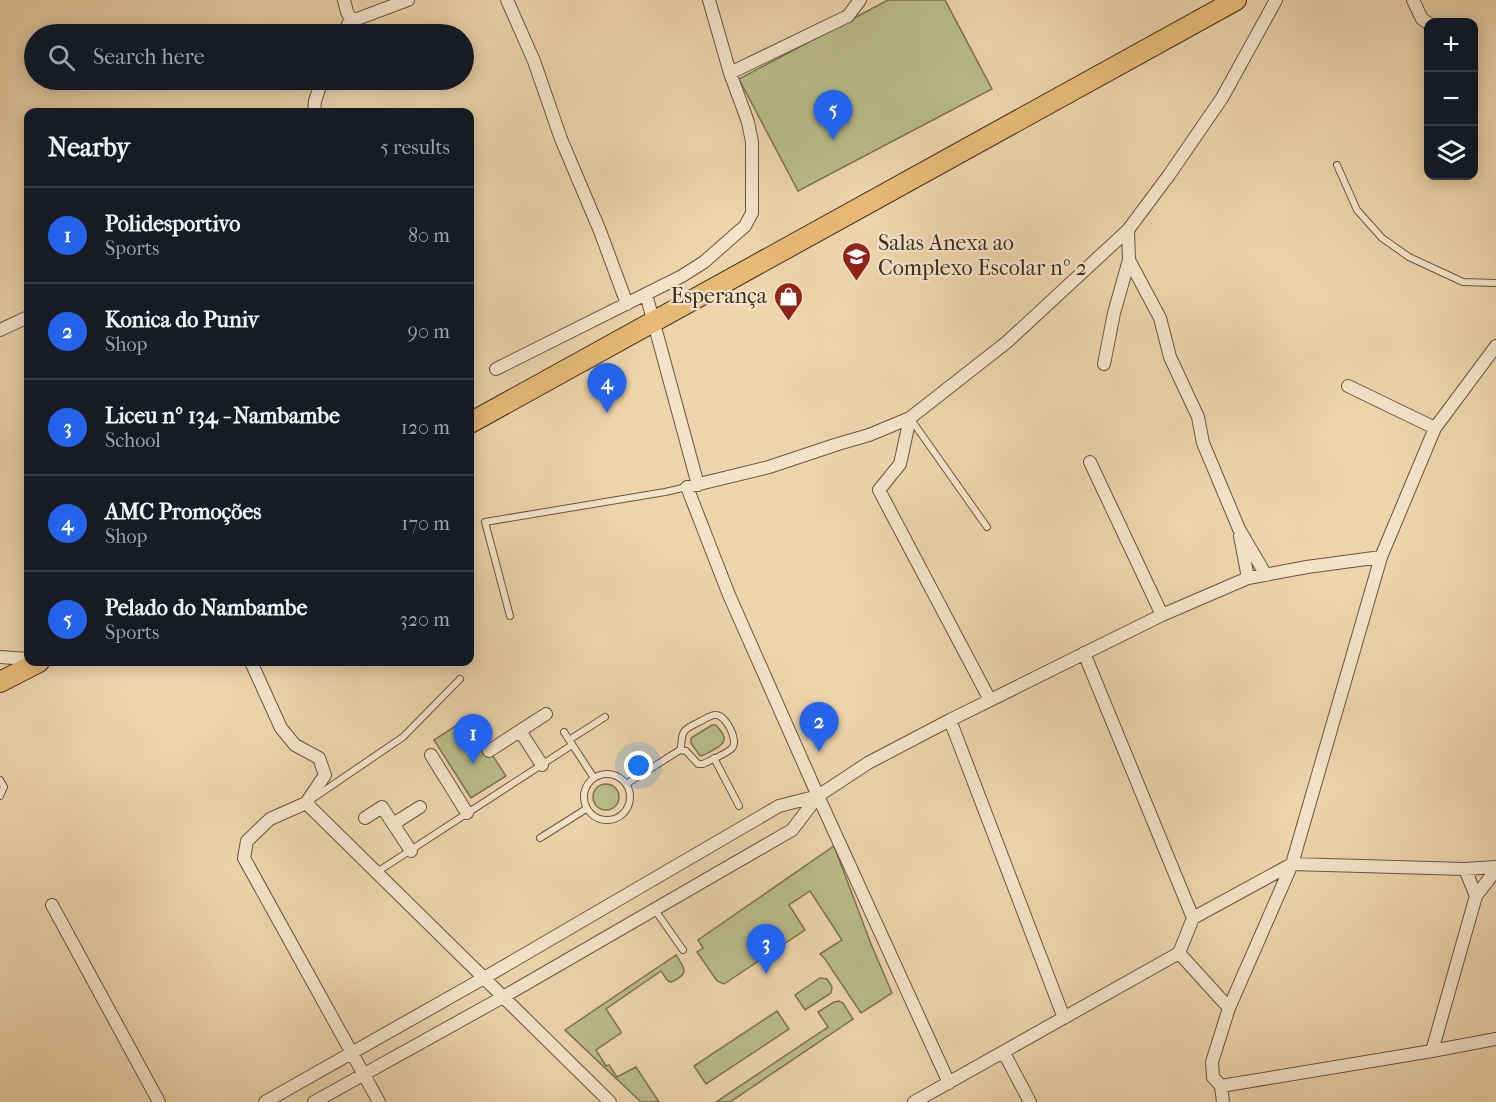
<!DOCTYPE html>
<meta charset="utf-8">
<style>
:root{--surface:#171b24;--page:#20242c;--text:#f1f3f6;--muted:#9ea1a6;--line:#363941;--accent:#2563eb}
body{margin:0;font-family:"IM FELL French Canon",serif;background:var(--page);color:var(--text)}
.controls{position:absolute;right:18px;top:18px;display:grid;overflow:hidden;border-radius:12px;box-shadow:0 3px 15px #0003}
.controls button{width:54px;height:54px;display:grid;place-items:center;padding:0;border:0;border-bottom:2px solid var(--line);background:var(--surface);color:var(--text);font:30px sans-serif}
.you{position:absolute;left:639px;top:766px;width:21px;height:21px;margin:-15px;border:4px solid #fff;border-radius:50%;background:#1a73e8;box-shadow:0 0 0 9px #1a73e833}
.badge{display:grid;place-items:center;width:39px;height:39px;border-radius:50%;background:var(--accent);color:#fff;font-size:20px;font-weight:700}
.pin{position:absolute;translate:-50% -50px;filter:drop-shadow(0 2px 3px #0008)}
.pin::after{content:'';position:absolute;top:32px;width:21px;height:18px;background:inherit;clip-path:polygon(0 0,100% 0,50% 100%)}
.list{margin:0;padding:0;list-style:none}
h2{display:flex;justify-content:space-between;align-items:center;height:78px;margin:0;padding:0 24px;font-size:26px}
h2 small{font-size:20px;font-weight:400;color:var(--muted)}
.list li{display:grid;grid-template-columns:39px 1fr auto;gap:18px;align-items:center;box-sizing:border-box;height:96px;padding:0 24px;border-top:2px solid var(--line)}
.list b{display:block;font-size:22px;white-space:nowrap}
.list p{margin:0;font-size:20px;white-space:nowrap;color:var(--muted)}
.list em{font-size:20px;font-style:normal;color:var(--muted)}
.icon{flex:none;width:33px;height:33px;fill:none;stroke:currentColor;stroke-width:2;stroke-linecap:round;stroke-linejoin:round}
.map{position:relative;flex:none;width:1496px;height:1102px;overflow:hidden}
.search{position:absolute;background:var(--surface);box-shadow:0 3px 15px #0003;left:24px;top:24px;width:450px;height:66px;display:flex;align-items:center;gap:15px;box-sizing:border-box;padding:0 21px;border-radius:33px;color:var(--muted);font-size:22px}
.panel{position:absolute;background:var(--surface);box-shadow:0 3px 15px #0003;left:24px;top:108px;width:450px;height:558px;border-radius:12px}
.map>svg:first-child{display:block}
.green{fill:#b9bc88;stroke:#7c7254;stroke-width:1.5}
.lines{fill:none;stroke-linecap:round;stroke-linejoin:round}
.lane-casing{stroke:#6a5442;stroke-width:8}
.street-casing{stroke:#6a5442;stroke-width:14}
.primary-casing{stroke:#3f2920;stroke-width:22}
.lane{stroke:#f3e3c8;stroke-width:6}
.street{stroke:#f3e3c8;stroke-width:12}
.primary{stroke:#e6ba75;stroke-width:20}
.labels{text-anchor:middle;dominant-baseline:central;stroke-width:4.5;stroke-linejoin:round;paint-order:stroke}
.poi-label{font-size:22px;fill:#3f2920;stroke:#f3e3c8;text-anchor:start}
</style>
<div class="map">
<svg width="1496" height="1102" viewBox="0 0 1496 1102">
<rect width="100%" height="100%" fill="#edd4aa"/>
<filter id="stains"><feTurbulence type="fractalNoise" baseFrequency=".00333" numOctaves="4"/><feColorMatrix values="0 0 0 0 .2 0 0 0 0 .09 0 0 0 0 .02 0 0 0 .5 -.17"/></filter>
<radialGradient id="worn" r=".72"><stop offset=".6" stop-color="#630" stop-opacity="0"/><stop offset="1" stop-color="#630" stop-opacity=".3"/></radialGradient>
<path class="green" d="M 888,0 L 945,0 L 992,89 L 798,191 L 739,79 Z
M 468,718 L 506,776 L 471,798 L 434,740 Z
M 712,725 L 716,725 C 725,735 729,742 715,749 C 710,752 706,755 700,756 L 691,743 L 691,738 Z
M593 797a13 13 0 1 1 26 0a13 13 0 1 1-26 0Z
M 834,846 L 871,944 L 892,993 L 861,1013 L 825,959 L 820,954 L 842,940 L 810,891 L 789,905 L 805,930 L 724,984 L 717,981 L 697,952 L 703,948 L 698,940 Z
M 676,955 C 685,969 690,974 671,982 L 668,981 L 661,971 L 606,1009 L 620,1030 L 621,1033 L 596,1050 L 606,1066 L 609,1065 L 617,1077 L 636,1067 L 659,1102 L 641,1102 L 565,1030 Z
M 820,978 L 827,979 L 832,987 L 831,993 L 805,1010 L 795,995 Z
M 839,1001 L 843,1003 L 853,1019 L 730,1102 L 716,1102 L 828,1027 L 818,1012 L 834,1002 Z
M 777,1011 L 789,1029 L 706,1084 L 694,1066 Z"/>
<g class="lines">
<defs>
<path id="lane" d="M 1337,165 L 1357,210 L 1382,238 L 1409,257 L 1463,282 L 1496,283
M 910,418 L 987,527
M 510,616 L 485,522 L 665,492 L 687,487
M 564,732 L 594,778
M 569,740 L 605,717
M 714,758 L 739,806
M584 797a23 23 0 1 1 46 0a23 23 0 1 1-46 0Z
M 0,780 L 4,787 L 0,796
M 626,784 L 680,750 C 683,744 680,738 684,732 C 687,727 694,725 699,722 C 704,720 711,714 716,715 C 726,715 739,741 732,748 C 728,753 709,761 703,764 L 698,764 L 686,751 L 680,750
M 315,797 L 403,737 L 460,679
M 540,838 L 586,809
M 377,872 L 572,745
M 655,910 L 683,950"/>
<path id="street" d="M 344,0 L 347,12 L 351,19 L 357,19 L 408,0
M 507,0 L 534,61 L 561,139 L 600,231 L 627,304
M 1413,0 L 1422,19 L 1428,23
M 343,34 L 351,19
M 730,73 L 848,16 L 860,0
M 314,112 L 315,101 L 322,80
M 1129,260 L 1160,318 L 1170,357 L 1198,417 L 1203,443 L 1239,529 L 1266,575
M 646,294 L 698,485
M 0,330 L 28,317
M 1496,346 L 1435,428 L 1381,557 L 1292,864 L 1229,1008 L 1212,1062 L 1213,1077 L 1221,1086 L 1432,1051 L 1496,1039
M 1104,364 L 1114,313 L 1129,260 L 1128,230
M 496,369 L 682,276 L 704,262 L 745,226 L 752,213 L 752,142 L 748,122 L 730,73 L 709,0
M 1348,386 L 1435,428
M 910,418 L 900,464 L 879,490 L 990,700
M 1090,462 L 1162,615
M 1240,536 L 1248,578
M 1084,653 L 1193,918
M 0,657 L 28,659
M 251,662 L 281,728 L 295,745 L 319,758 L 325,775 L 306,803 L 270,819 L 247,841 L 244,858 L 379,1102
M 950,720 L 1064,1018
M 520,731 L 542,765
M 489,751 L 546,714
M 431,755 L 467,813
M 306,803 L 610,1102
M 365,818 L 382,807 L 411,851
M 393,824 L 420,807
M 1465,869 L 1476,896
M 52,905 L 159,1102
M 1229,1008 L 1179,953 L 1193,918 L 1292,864 L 1465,869 L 1496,867
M 1432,1051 L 1476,896 L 1496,870
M 1004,1053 L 1030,1102
M 949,1083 L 818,796 L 729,595 L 687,487 L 769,467 L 838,444 L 869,435 L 910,418 L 1007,342 L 1128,230 L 1169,175 L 1222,98 L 1276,0
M 1221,1086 L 1223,1102
M 265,1102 L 484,978 L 779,806 L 818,796 L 868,763 L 950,720 L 1162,615 L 1248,578 L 1307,567 L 1381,557
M 314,1102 L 503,997 L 792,830 L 818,796
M 914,1102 L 1179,953"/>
<path id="primary" d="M 470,423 L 1236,0
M 0,682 L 39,662"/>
</defs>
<use href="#lane" class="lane-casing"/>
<use href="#street" class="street-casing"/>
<use href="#primary" class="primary-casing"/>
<use href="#lane" class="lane"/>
<use href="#street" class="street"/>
<use href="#primary" class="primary"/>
</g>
<defs>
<symbol id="school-pin" viewBox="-11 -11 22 30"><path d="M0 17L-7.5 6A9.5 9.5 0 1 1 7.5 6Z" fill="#8f2418" stroke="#f3e3c8"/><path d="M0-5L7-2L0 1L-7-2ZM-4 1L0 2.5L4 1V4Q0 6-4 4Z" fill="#fff"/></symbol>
<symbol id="shop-pin" viewBox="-11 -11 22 30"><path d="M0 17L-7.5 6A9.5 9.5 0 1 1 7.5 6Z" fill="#8f2418" stroke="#f3e3c8"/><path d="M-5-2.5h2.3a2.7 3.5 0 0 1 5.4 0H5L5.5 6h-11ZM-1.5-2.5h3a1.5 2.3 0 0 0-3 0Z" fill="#fff"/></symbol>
</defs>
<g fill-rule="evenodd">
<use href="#school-pin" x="840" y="240" width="33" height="45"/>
<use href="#shop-pin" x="772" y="280" width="33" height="45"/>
</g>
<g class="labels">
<g class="poi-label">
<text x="878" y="243">Salas Anexa ao<tspan x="878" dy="25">Complexo Escolar nº 2</tspan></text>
<text x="767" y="296" text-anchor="end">Esperança</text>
</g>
</g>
<rect width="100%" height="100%" filter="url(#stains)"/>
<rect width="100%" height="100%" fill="url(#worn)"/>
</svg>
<div class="controls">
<button>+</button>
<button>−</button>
<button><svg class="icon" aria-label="layers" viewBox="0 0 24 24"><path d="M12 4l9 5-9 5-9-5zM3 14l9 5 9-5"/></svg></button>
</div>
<div class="you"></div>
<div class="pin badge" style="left:473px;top:764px">1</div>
<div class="pin badge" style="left:819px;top:752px">2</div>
<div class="pin badge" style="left:766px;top:974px">3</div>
<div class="pin badge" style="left:607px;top:413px">4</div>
<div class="pin badge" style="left:833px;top:140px">5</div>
<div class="search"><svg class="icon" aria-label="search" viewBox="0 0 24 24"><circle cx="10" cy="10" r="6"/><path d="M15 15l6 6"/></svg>Search here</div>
<section class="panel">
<h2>Nearby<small>5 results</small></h2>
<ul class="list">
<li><span class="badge">1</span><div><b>Polidesportivo</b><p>Sports</p></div><em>80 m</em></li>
<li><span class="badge">2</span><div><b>Konica do Puniv</b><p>Shop</p></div><em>90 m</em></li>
<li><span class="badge">3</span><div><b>Liceu nº 134 - Nambambe</b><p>School</p></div><em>120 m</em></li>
<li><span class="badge">4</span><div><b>AMC Promoções</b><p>Shop</p></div><em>170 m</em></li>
<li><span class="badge">5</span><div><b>Pelado do Nambambe</b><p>Sports</p></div><em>320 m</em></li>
</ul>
</section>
</div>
